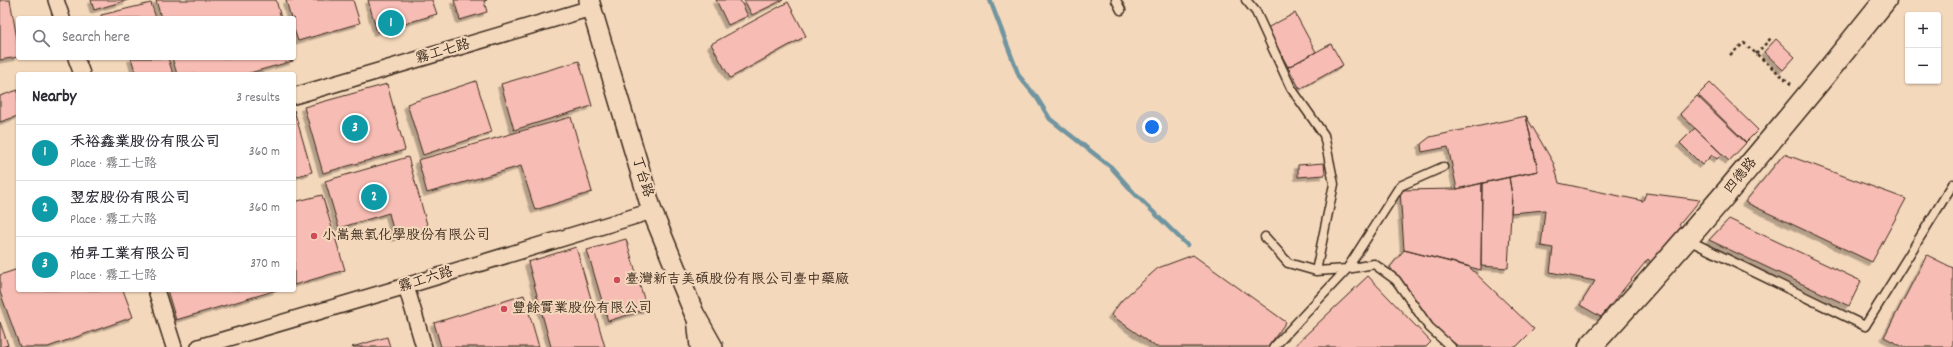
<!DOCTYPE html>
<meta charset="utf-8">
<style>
:root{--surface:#fff;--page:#f2f2f3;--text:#2b2b33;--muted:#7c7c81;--line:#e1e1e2;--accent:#d1495b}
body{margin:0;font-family:Dekko,"LXGW WenKai TC",sans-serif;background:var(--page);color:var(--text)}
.controls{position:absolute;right:12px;top:12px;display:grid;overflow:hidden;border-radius:4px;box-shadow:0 1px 3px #0004}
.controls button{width:36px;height:36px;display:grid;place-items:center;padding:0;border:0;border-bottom:1px solid var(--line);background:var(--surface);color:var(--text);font:20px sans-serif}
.you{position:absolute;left:1152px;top:127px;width:14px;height:14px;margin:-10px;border:3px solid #fff;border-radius:50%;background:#1a73e8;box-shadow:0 0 0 6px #1a73e833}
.badge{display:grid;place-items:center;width:26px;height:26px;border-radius:50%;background:var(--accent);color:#fff;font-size:13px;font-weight:700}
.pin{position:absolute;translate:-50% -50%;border:2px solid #fff;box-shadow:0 1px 4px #0006}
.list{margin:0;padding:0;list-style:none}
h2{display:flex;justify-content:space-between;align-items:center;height:52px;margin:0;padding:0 16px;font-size:17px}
h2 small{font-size:13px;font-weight:400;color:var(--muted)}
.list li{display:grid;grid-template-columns:26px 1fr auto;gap:12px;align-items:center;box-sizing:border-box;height:56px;padding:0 16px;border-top:1px solid var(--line)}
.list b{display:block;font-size:15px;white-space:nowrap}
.list p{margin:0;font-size:13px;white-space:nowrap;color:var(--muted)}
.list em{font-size:13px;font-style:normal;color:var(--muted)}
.icon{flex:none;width:22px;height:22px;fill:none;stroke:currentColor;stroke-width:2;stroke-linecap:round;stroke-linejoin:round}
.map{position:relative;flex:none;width:1953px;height:347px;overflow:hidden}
.search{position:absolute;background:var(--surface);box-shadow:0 1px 3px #0004;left:16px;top:16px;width:280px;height:44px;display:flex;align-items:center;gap:10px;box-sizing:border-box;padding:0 14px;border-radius:4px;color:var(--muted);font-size:15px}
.panel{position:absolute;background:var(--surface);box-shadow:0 1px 3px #0004;left:16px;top:72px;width:280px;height:220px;border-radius:4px}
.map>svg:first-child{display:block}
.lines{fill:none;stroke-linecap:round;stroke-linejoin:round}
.stream{stroke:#7095a0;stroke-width:4.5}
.building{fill:#f7bcb3;stroke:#3b2a1e;filter:url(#shadow)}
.service-casing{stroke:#3b2a1e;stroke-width:11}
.minor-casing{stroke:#3b2a1e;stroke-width:18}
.tertiary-casing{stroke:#3b2a1e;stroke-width:22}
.secondary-casing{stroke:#3b2a1e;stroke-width:25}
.path{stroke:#3b2a1e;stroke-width:2.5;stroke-dasharray:3 3;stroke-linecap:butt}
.service{stroke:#f4d8bb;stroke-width:8}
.minor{stroke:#f4d8bb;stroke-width:15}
.tertiary{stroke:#f4d8bb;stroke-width:19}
.secondary{stroke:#f4d8bb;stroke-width:22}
.poi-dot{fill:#d1495b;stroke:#f4d8bb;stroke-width:1.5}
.labels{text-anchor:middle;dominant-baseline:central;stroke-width:4;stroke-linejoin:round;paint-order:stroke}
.street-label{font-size:14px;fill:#3b2a1e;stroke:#f4d8bb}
.poi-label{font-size:14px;fill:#3b2a1e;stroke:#f4d8bb;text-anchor:start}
</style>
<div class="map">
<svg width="1953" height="347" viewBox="0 0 1953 347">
<defs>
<filter id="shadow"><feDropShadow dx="-3.5" dy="3.5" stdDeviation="0" flood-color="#0004"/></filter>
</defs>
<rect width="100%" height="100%" fill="#f4d8bb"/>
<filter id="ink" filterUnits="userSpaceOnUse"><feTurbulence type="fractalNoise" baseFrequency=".025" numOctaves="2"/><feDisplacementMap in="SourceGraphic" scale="8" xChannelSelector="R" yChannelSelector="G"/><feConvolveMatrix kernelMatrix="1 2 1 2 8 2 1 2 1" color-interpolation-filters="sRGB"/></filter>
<g filter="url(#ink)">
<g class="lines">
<path class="stream" d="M 990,0 L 1019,76 L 1037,98 L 1050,119 L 1111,167 L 1134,193 L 1187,245"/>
</g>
<path class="building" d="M 0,0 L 10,0 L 18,44 L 18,57 L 0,60 Z
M 91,0 L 128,0 L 94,10 Z
M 156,0 L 276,0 L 281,18 L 161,18 Z
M 286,0 L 353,0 L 360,23 L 298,41 L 294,29 L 294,18 L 291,18 Z
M 368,0 L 432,0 L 437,14 L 377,32 Z
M 454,0 L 487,0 L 484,1 L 487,12 L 460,20 Z
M 716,0 L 740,0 L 748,16 L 728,25 Z
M 744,0 L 783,0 L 752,15 Z
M 788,2 L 806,36 L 730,78 L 711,44 Z
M 151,3 L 156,18 L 101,18 L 101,15 Z
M 1295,13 L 1316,52 L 1288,67 L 1267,28 Z
M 1776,39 L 1795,57 L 1783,70 L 1764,52 Z
M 1331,44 L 1343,65 L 1300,89 L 1288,67 Z
M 131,58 L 168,58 L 173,74 L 136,74 Z
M 172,58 L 292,58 L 293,61 L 246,74 L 177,74 Z
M 579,61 L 592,106 L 514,130 L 501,84 Z
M 476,81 L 492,132 L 423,155 L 407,104 Z
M 1710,83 L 1758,130 L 1746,142 L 1698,95 Z
M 387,84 L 405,150 L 323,173 L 304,107 Z
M 18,90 L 18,116 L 0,122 L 0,96 Z
M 1697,96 L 1746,143 L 1729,161 L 1680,114 Z
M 294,110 L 312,172 L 294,177 Z
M 1526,116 L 1554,164 L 1559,183 L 1643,201 L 1646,193 L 1700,200 L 1679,225 L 1683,228 L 1652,263 L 1648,259 L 1601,317 L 1580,305 L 1595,281 L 1550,272 L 1553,248 L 1541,246 L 1545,210 L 1511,213 L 1512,195 L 1509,177 L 1538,171 Z
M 1526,116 L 1538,171 L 1457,189 L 1448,147 L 1422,152 L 1421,144 L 1430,137 Z
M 571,117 L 592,192 L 535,210 L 521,166 L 427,193 L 418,160 Z
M 1695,128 L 1722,154 L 1717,159 L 1712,155 L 1702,165 L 1680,143 Z
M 1784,154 L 1906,199 L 1872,262 L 1745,202 Z
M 408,157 L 428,228 L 395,238 L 389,213 L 339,228 L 325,181 Z
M 1324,163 L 1325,175 L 1298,177 L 1298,165 Z
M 1509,177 L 1512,195 L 1508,268 L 1481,266 L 1482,183 Z
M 1482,183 L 1481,270 L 1404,250 L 1400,190 L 1457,189 Z
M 322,195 L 345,270 L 294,285 L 294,202 Z
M 1729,219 L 1861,281 L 1849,306 L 1709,240 Z
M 626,239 L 647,309 L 608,321 L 587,250 Z
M 576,247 L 605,347 L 551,347 L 528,262 Z
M 1404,250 L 1468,266 L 1534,329 L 1516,347 L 1459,347 L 1428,321 L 1390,267 Z
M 1193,255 L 1286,322 L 1268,347 L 1156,347 L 1111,315 L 1122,300 L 1158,268 Z
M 1927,255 L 1953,268 L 1953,347 L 1903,347 L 1884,337 Z
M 18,269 L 18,290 L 123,290 L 133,317 L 48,347 L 20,347 L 0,292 L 0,275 Z
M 1368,276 L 1431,342 L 1426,347 L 1293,347 Z
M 167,290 L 277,290 L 176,320 Z
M 524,295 L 539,347 L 441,347 L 434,323 Z
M 0,322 L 8,345 L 2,347 L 0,347 Z
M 387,337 L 390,347 L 352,347 Z"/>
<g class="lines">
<defs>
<path id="service" d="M 1116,0 L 1121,10
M 1246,0 L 1256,12 L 1291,88 L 1324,135 L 1334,184 L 1316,271 L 1347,269 L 1374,264 L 1396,280 L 1429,327 L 1451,347
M 1265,237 L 1288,263 L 1316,271
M 1688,240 L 1865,326 L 1953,184
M 1274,347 L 1347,269 L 1400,186 L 1443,167"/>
<path id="minor" d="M 56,0 L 62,18
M 76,58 L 82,74
M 294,96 L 591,8
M 406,286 L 424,347
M 156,290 L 174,347
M 695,318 L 698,347
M 199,347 L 406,286 L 652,211"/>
<path id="tertiary" d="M 589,0 L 652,211 L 694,313 L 713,347"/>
<path id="secondary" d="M 1590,347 C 1693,235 1790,119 1885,0"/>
</defs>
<use href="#service" class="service-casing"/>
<use href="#minor" class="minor-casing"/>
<use href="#tertiary" class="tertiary-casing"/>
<use href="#secondary" class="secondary-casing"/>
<path class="path" d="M 1756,54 L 1771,38
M 1730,55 L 1744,43 L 1793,86"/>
<use href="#service" class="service"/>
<use href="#minor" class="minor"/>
<use href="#tertiary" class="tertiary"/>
<use href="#secondary" class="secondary"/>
</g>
</g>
<g class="poi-dot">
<circle cx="314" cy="236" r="4"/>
<circle cx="617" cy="280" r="4"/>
<circle cx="504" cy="309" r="4"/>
</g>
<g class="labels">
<g class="street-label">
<text transform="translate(443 52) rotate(-16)">霧工七路</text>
<text transform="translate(1741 176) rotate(-50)">四德路</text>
<text transform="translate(642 177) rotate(73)">丁台路</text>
<text transform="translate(426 280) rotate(-17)">霧工六路</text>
</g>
<g class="poi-label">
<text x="322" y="236">小嵩無氧化學股份有限公司</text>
<text x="625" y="280">臺灣新吉美碩股份有限公司臺中藥廠</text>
<text x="512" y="309">豐餘實業股份有限公司</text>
</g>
</g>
</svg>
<div class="controls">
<button>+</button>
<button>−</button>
</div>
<div class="you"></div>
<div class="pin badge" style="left:391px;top:23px;background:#0f9aa8">1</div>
<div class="pin badge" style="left:374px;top:197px;background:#0f9aa8">2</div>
<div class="pin badge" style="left:355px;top:128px;background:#0f9aa8">3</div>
<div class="search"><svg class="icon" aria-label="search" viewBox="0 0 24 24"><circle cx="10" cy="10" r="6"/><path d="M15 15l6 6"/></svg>Search here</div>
<section class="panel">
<h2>Nearby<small>3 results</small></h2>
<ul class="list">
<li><span class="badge" style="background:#0f9aa8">1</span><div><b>禾裕鑫業股份有限公司</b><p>Place · 霧工七路</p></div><em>360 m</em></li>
<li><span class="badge" style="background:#0f9aa8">2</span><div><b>翌宏股份有限公司</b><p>Place · 霧工六路</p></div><em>360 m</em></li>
<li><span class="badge" style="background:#0f9aa8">3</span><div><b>柏昇工業有限公司</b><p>Place · 霧工七路</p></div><em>370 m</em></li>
</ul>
</section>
</div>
